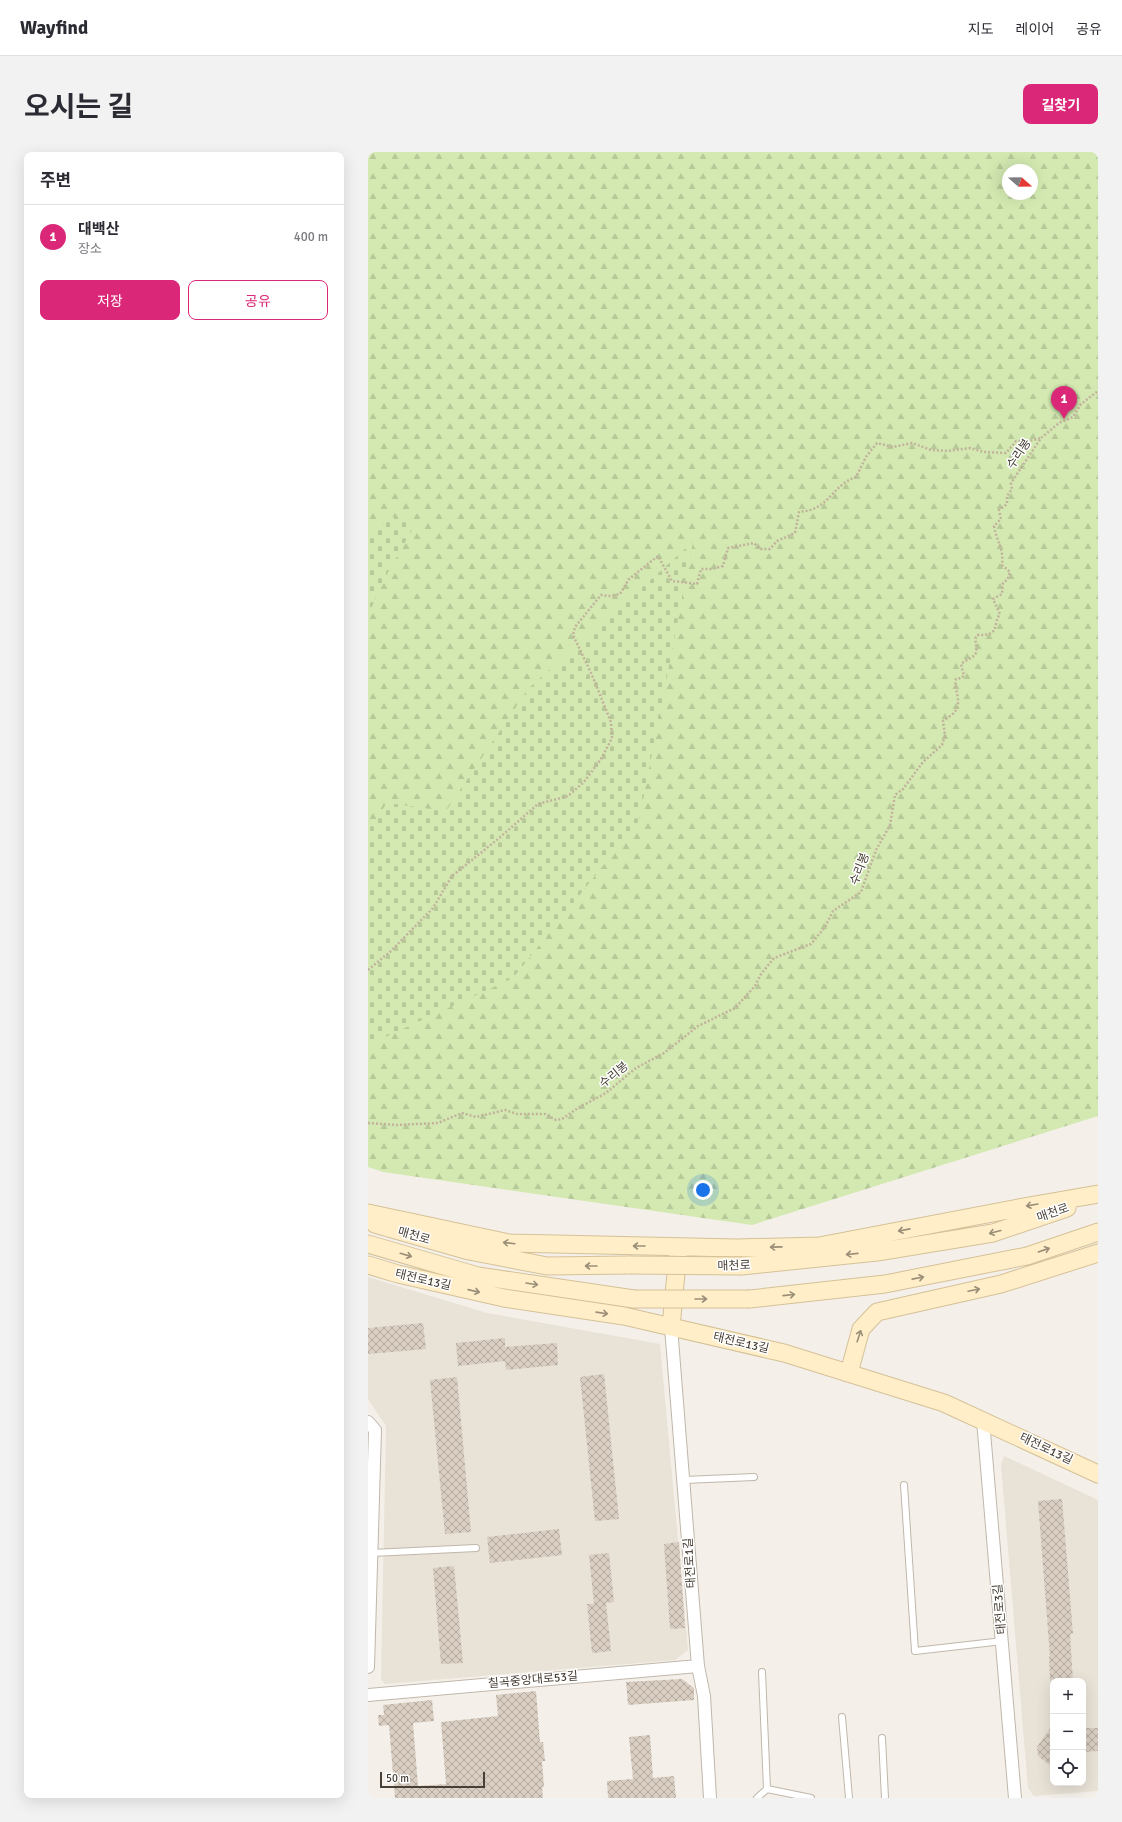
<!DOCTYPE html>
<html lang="ko">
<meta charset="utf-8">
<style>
:root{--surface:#fff;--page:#f2f2f3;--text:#2b2b33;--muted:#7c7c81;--line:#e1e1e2;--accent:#db2777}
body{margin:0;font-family:Signika,"Noto Sans KR",sans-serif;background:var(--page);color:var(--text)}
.controls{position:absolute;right:12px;bottom:12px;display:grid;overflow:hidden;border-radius:8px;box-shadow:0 4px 16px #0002}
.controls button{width:36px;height:36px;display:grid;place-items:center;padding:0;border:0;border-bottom:1px solid var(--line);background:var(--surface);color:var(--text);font:20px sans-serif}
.compass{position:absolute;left:634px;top:12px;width:36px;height:36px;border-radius:50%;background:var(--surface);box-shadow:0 4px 16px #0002;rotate:110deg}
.scale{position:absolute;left:12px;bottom:10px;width:105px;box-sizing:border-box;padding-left:4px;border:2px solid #484037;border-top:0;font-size:11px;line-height:14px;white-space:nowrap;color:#484037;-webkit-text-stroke:3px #fff;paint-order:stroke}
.you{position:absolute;left:335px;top:1038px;width:14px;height:14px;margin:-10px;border:3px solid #fff;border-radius:50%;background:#1a73e8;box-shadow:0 0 0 6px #1a73e833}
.badge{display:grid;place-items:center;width:26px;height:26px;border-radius:50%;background:var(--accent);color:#fff;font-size:13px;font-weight:700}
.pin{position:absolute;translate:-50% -33px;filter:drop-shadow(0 1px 2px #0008)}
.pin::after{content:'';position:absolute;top:21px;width:14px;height:12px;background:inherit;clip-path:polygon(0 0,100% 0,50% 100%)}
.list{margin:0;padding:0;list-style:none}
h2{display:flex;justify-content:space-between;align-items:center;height:52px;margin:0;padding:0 16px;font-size:17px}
h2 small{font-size:13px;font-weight:400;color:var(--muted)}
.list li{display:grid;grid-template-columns:26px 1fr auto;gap:12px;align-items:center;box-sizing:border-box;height:64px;padding:0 16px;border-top:1px solid var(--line)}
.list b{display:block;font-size:15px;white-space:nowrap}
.list p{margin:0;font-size:13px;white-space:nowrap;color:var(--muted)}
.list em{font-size:13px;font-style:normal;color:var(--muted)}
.actions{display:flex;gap:8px;padding:12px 16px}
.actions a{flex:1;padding:9px 0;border:1px solid var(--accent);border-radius:8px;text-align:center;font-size:14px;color:var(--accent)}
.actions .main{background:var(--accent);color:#fff}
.icon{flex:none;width:22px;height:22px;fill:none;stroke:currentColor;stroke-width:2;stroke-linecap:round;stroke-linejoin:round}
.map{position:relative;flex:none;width:730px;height:1646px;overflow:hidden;border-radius:8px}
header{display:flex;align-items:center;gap:24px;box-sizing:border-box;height:56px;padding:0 20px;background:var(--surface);border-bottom:1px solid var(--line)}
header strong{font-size:19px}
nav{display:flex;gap:22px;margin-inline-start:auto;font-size:14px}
.intro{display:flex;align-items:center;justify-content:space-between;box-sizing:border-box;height:96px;padding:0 24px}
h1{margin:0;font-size:28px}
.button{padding:10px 18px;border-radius:8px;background:var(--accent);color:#fff;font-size:14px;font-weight:700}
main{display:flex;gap:24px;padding:0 24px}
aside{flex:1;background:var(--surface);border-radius:8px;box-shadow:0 4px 16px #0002}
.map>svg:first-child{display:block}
.residential{fill:#e8e2d7;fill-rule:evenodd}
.forest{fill:url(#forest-firs);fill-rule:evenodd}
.cemetery{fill:url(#cemetery-stones)}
.building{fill:url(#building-cross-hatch)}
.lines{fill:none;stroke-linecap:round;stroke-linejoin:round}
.lane-casing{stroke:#c0b7ab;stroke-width:8}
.street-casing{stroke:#c0b7ab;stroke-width:14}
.secondary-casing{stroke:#d5c198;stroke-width:19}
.path{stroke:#c2b29c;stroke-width:2.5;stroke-dasharray:2 2;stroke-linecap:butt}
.lane{stroke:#fff;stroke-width:6}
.street{stroke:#fff;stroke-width:12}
.secondary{stroke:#ffeec8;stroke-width:17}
.secondary-bridge-casing{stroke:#d5c198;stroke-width:19;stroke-linecap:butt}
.secondary-bridge{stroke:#ffeec8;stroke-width:17}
.oneway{stroke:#9a8e78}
.labels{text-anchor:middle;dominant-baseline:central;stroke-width:3;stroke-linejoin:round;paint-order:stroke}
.street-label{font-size:12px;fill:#484037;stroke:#fff}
</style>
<header>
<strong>Wayfind</strong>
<nav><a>지도</a><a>레이어</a><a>공유</a></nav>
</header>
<div class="intro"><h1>오시는 길</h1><a class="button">길찾기</a></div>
<main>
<aside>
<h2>주변<small></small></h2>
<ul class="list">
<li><span class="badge">1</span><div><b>대백산</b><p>장소</p></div><em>400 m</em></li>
</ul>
<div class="actions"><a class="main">저장</a><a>공유</a></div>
</aside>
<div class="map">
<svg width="730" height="1646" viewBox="0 0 730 1646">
<defs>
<pattern id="forest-firs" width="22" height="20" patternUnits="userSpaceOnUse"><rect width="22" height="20" fill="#d3e9b1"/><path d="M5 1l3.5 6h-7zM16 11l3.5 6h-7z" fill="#b7c999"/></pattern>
<pattern id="cemetery-stones" width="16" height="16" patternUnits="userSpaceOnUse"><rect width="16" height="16" fill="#d3e9b1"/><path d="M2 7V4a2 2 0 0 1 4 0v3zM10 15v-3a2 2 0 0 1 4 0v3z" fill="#b7c999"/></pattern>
<pattern id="building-cross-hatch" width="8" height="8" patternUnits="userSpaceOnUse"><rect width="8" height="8" fill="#d9cec1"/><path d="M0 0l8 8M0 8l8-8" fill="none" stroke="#b2a99e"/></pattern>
</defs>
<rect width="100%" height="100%" fill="#f4f0e9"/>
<path class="residential" d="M 0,1125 L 119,1161 L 292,1192 L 320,1498 L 307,1508 L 17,1532 L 13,1527 L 18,1274 L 0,1247 Z
M 636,1304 L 730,1348 L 730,1639 L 666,1644 L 660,1636 L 633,1313 ZM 685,1529 L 715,1529 L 715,1631 L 685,1631 Z"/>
<path class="forest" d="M 0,0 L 730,0 L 730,964 L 384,1073 L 15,1020 L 0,1015 ZM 640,18 L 664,18 L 664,42 L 640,42 Z"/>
<path class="cemetery" d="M 37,364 L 45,376 L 13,433 L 0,464 L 0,384 L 25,365 Z
M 325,390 L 271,669 L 145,826 L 0,893 L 0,678 L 19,651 L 78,659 L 160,537 Z"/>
<path class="building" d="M 55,1171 L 58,1197 L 0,1202 L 0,1176 Z
M 137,1186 L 137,1195 L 189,1191 L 190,1213 L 138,1218 L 137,1209 L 90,1214 L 88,1191 Z
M 236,1222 L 251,1367 L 227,1369 L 212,1225 Z
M 89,1225 L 103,1380 L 77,1382 L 62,1228 Z
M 694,1347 L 705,1482 L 702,1482 L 705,1529 L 682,1529 L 681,1504 L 682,1504 L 670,1349 Z
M 191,1377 L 194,1403 L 122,1411 L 119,1385 Z
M 311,1390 L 317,1476 L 302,1477 L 296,1392 Z
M 241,1401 L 246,1450 L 238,1451 L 243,1499 L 224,1501 L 219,1452 L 226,1452 L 221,1403 Z
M 86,1414 L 95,1511 L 73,1512 L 65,1416 Z
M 314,1527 L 326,1536 L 326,1548 L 260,1553 L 258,1530 Z
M 168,1539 L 172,1590 L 175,1590 L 177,1609 L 174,1609 L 176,1635 L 174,1635 L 175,1646 L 27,1646 L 21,1573 L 11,1574 L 10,1563 L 16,1563 L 15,1553 L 64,1548 L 66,1569 L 45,1571 L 50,1634 L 78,1632 L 73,1570 L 130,1564 L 128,1543 Z
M 685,1572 L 685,1616 L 670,1604 L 669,1595 Z
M 715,1576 L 730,1576 L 730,1599 L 715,1600 Z
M 282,1583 L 285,1626 L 306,1624 L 308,1646 L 240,1646 L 239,1629 L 265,1627 L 261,1585 Z"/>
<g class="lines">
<defs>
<path id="lane" d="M 316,1328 L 386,1325
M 536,1333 L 547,1499 L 635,1489
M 4,1401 L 108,1396
M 474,1565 L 481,1646
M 514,1586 L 517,1646
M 399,1637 L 443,1646
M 389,1646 L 399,1637 L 394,1520"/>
<path id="street" d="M 303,1175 L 330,1514 L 336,1544 L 342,1646
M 615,1268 L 647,1646
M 0,1270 L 7,1278 L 0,1515
M 0,1543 L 330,1514"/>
<path id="secondary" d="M 0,1061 L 141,1091 L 369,1096 L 451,1094 L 661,1054 L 730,1042
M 7,1072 L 101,1099 L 179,1114 L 262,1113
M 0,1092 L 110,1124 L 266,1147
M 0,1113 L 30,1122 L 136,1146 L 256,1164 L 416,1201 L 576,1251 L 730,1322
M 374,1114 L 509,1100 L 625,1081 L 699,1056
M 382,1147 L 517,1132 L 659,1104 L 730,1080
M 303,1175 L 310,1100
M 479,1221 L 482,1217 L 493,1177 L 509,1160 L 633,1132 L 730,1101"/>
</defs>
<use href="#lane" class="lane-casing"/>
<use href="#street" class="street-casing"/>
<use href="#secondary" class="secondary-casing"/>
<path class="path" d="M 0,818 L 23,799 L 65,756 L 84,724 L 130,687 L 170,652 L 200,644 L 216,630 L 233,607 L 244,586 L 243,570 L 224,523 L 205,483 L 207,475 L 233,443 L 241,444 L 252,442 L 261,427 L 290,404 L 304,429 L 329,432 L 333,417 L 344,417 L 355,414 L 360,396 L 386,391 L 392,397 L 402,397 L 409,389 L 427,381 L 431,360 C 436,359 442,359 447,356 C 463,349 469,331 488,325 L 498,305 L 509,291 L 525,295 L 544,291 L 563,298 L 580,299 L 602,296 L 616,300 L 638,301 L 648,289 L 661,289 L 673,286
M 0,971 L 29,973 L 70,971 L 94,961 L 108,965 L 137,958 L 149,962 L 177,962 L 188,968 L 194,967 L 210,956 L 238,941 L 268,916 L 296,901 L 330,874 L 367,856 L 387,834 L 393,822 L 406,806 L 443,792 L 457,775 L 465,759 L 493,740 L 508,698 L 522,673 L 527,643 L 535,637 L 555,610 L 574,593 L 577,584 L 575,569 C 579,566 586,562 588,558 C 594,548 585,536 588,527 L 593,526 L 596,524 L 593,512 C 607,502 611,506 607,487 L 609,483 C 633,484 624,473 632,462 L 625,447 L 634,442 L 635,431 L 639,428 L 642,420 L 634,413 C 636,396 629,391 626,374 L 633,367 L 631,358 L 639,352 L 639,344 L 644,337 L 643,331 L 673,286 L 691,271 L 705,265 L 713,252 L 730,239"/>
<use href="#lane" class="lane"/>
<use href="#street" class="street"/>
<use href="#secondary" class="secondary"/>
<defs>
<path id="secondary-bridge" d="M 262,1113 L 374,1114
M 266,1147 L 382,1147"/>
</defs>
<use href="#secondary-bridge" class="secondary-bridge-casing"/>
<use href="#secondary-bridge" class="secondary-bridge"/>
</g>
<defs><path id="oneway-shaft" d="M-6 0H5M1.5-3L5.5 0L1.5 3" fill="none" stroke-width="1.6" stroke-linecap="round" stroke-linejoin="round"/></defs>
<g class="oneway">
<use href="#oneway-shaft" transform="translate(664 1053) rotate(170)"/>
<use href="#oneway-shaft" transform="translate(536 1078) rotate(169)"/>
<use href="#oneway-shaft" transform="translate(627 1080) rotate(165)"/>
<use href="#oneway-shaft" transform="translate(141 1091) rotate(-173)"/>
<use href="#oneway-shaft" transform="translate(271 1094) rotate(-180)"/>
<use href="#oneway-shaft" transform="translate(408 1095) rotate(179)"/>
<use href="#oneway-shaft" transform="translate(676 1098) rotate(-19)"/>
<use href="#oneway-shaft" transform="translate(484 1102) rotate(174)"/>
<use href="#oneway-shaft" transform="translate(38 1103) rotate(16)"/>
<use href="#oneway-shaft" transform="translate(223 1114) rotate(180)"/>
<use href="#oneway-shaft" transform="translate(550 1126) rotate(-11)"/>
<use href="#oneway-shaft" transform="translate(164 1132) rotate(9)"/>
<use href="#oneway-shaft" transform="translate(606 1138) rotate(-12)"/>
<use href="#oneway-shaft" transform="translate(106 1139) rotate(13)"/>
<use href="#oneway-shaft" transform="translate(421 1143) rotate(-6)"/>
<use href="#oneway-shaft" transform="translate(333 1147)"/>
<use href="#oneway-shaft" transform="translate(234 1161) rotate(8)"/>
<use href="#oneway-shaft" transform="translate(491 1184) rotate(-72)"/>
</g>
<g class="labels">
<g class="street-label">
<text transform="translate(651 302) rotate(-56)">수리봉</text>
<text transform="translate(492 717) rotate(-69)">수리봉</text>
<text transform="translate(246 923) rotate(-39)">수리봉</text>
<text transform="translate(685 1061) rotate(-19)">매천로</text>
<text transform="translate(46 1084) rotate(16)">매천로</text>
<text transform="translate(366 1114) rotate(-2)">매천로</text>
<text transform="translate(55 1128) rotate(13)">태전로13길</text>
<text transform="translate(373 1191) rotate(13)">태전로13길</text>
<text transform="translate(678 1297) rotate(25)">태전로13길</text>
<text transform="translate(322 1411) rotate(-94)">태전로1길</text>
<text transform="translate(632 1457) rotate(-95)">태전로3길</text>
<text transform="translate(165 1528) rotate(-5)">칠곡중앙대로53길</text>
</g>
</g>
</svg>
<div class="controls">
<button>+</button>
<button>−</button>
<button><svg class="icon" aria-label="locate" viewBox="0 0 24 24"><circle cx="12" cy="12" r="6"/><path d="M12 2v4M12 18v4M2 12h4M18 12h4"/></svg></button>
</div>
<svg class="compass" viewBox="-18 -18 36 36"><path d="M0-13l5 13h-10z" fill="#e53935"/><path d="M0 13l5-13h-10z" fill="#7c7c81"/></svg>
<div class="scale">50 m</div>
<div class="you"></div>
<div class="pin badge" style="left:696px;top:267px">1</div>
</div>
</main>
